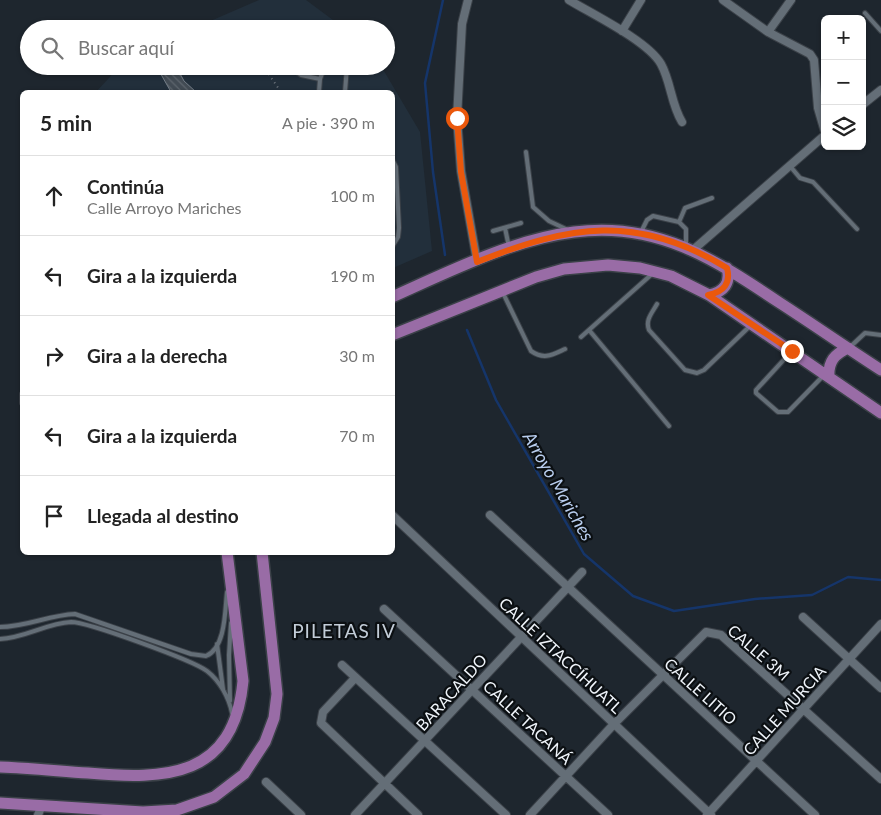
<!DOCTYPE html>
<html lang="es">
<meta charset="utf-8">
<style>
:root{--surface:#fff;--page:#f2f2f2;--text:#222;--muted:#767676;--line:#e0e0e0}
body{margin:0;font-family:Lato,sans-serif;background:var(--page);color:var(--text)}
.controls{position:absolute;right:15px;top:15px;display:grid;overflow:hidden;border-radius:8px;box-shadow:0 1px 4px #0004}
.controls button{width:45px;height:45px;display:grid;place-items:center;padding:0;border:0;border-bottom:1px solid var(--line);background:var(--surface);color:var(--text);font:25px sans-serif}
.stop{position:absolute;width:15px;height:15px;margin:-11px;border:4px solid #ea580c;border-radius:50%;background:#fff}
.stop.end{background:#ea580c;border-color:#fff;box-shadow:0 1px 5px #0008}
.list{margin:0;padding:0;list-style:none}
h2{display:flex;justify-content:space-between;align-items:center;height:65px;margin:0;padding:0 20px;font-size:21px}
h2 small{font-size:16px;font-weight:400;color:var(--muted)}
.list li{display:grid;grid-template-columns:32px 1fr auto;gap:15px;align-items:center;box-sizing:border-box;height:80px;padding:0 20px;border-top:1px solid var(--line)}
.list b{display:block;font-size:19px;white-space:nowrap}
.list p{margin:0;font-size:16px;white-space:nowrap;color:var(--muted)}
.list em{font-size:16px;font-style:normal;color:var(--muted)}
.icon{flex:none;width:28px;height:28px;fill:none;stroke:currentColor;stroke-width:2;stroke-linecap:round;stroke-linejoin:round}
.map{position:relative;flex:none;width:881px;height:815px;overflow:hidden}
.search{position:absolute;background:var(--surface);box-shadow:0 1px 4px #0004;left:20px;top:20px;width:375px;height:55px;display:flex;align-items:center;gap:12px;box-sizing:border-box;padding:0 18px;border-radius:28px;color:var(--muted);font-size:19px}
.panel{position:absolute;background:var(--surface);box-shadow:0 1px 4px #0004;left:20px;top:90px;width:375px;height:465px;border-radius:8px}
.map>svg:first-child{display:block}
.built{fill:#222f3b}
.lines{fill:none;stroke-linecap:round;stroke-linejoin:round}
.stream{stroke:#15356a;stroke-width:2.5}
.building{fill:url(#building-back-hatch);stroke:#727c86}
.lane-casing{stroke:#3b4148;stroke-width:6}
.street-casing{stroke:#3b4148;stroke-width:10}
.primary-casing{stroke:#3b4148;stroke-width:14}
.path{stroke:#727980;stroke-width:2;stroke-dasharray:1 4;stroke-linecap:butt}
.lane{stroke:#646e77;stroke-width:4}
.street{stroke:#646e77;stroke-width:8}
.primary{stroke:#996ca6;stroke-width:11}
.route{stroke:#ea580c;stroke-width:6}
.labels{text-anchor:middle;dominant-baseline:central;stroke-width:4.5;stroke-linejoin:round;paint-order:stroke}
.street-label{font-size:16px;fill:#eff4fa;stroke:#0b0f12}
.water-label{font-size:18px;font-style:italic;fill:#b8cdee;stroke:#0b0f12}
.quarter-label{font-size:19px;letter-spacing:1px;fill:#c3cdd8;stroke:#0b0f12}
</style>
<div class="map">
<svg width="881" height="815" viewBox="0 0 881 815">
<defs>
<pattern id="building-back-hatch" width="6" height="6" patternUnits="userSpaceOnUse" patternTransform="scale(1.25)"><rect width="6" height="6" fill="#424b54"/><path d="M-1 5l2 2M0 0l6 6M5-1l2 2" fill="none" stroke="#5e666e"/></pattern>
</defs>
<rect width="100%" height="100%" fill="#1e262e"/>
<path class="built" d="M 259,0 L 306,0 L 345,29 L 192,29 Z
M 120,66 L 381,66 L 420,132 L 432,251 L 393,268 L 392,92 L 96,92 Z"/>
<g class="lines">
<path class="stream" d="M 443,0 L 425,83 L 433,172 L 445,255
M 467,330 L 496,400 L 584,554 L 633,596 L 674,611 L 755,599 L 812,595 L 848,577 L 881,580"/>
</g>
<path class="building" d="M 164,66 L 176,66 L 184,81 L 196,92 L 171,92 L 158,69 Z"/>
<g class="lines">
<defs>
<path id="lane" d="M 865,13 L 881,31
M 289,66 L 301,75 L 320,79
M 319,92 L 320,79 L 325,66
M 345,92 L 347,66
M 526,152 L 533,207 L 549,221 L 568,230
M 392,159 L 396,167 L 399,228 L 398,237 L 392,247
M 790,166 L 800,178 L 813,182 L 857,229
M 679,222 L 685,208 L 712,198
M 505,228 L 509,247
M 493,231 L 521,223
M 641,232 L 647,220 L 653,216 L 679,222 L 686,229 L 686,247
M 503,293 L 531,351 C 544,360 552,355 565,349
M 657,304 C 652,313 645,320 649,330 L 685,370 L 697,373 L 704,370 L 750,326
M 589,330 L 669,426
M 581,337 L 652,274
M 850,347 L 865,333 L 881,335
M 790,353 L 756,390 L 756,393 L 778,412 L 788,412 L 823,376
M 22,394 L 22,403
M 0,627 C 26,627 49,615 75,614 L 191,654 L 206,656 C 226,648 225,609 227,592
M 0,639 C 25,638 47,623 71,622 C 88,622 192,660 207,671 C 220,681 229,698 232,713
M 217,644 L 223,689
M 230,701 L 229,655 L 231,623"/>
<path id="street" d="M 468,0 L 462,24 L 457,118 L 461,171 L 477,261
M 569,0 C 592,14 648,41 661,64 C 671,82 671,104 682,122
M 723,0 L 768,32 L 810,54 L 814,60 L 818,108 L 825,132
M 622,31 L 641,0
M 768,32 L 791,0
M 862,105 L 881,90
M 693,250 L 825,135
M 392,515 L 711,815
M 490,515 L 815,815
M 384,609 L 608,815
M 803,617 L 881,688
M 342,665 L 506,815
M 355,678 L 323,712 L 321,723 L 418,815
M 266,782 L 301,815
M 38,815 L 42,805
M 355,815 L 582,572
M 530,815 L 614,724 L 706,632 L 721,635 L 881,779
M 707,815 L 881,624"/>
<path id="primary" d="M 709,295 C 724,292 731,283 727,268
M 392,297 C 448,272 514,239 574,232 C 657,221 714,259 780,303 C 814,325 847,348 881,370
M 392,335 L 536,277 L 564,269 L 608,265 L 640,268 L 671,276 L 709,295 L 881,413
M 829,377 C 828,361 835,354 848,348
M 0,767 C 29,768 58,771 88,773 C 166,780 234,778 243,681 L 227,552
M 0,803 L 143,812 L 177,810 L 214,797 L 244,774 L 265,742 L 274,718 L 277,694 L 262,552"/>
</defs>
<use href="#lane" class="lane-casing"/>
<use href="#street" class="street-casing"/>
<use href="#primary" class="primary-casing"/>
<path class="path" d="M 263,66 L 281,92"/>
<use href="#lane" class="lane"/>
<use href="#street" class="street"/>
<use href="#primary" class="primary"/>
</g>
<g class="lines">
<path class="route" d="M 457,118 L 461,172 L 477,262 C 570,225 637,213 727,268 C 731,283 724,292 708,295 L 792,351"/>
</g>
<g class="labels">
<g class="street-label">
<text transform="translate(759 652) rotate(41)">CALLE 3M</text>
<text transform="translate(561 655) rotate(43)">CALLE IZTACCÍHUATL</text>
<text transform="translate(701 691) rotate(42)">CALLE LITIO</text>
<text transform="translate(451 692) rotate(-48)">BARACALDO</text>
<text transform="translate(784 710) rotate(-48)">CALLE MURCIA</text>
<text transform="translate(528 722) rotate(43)">CALLE TACANÁ</text>
</g>
<g class="water-label">
<text transform="translate(559 486) rotate(60)">Arroyo Mariches</text>
</g>
<g class="quarter-label">
<text x="344" y="630">PILETAS IV</text>
</g>
</g>
</svg>
<div class="controls">
<button>+</button>
<button>−</button>
<button><svg class="icon" aria-label="layers" viewBox="0 0 24 24"><path d="M12 4l9 5-9 5-9-5zM3 14l9 5 9-5"/></svg></button>
</div>
<div class="stop" style="left:457px;top:118px"></div>
<div class="stop end" style="left:792px;top:351px"></div>
<div class="search"><svg class="icon" aria-label="search" viewBox="0 0 24 24"><circle cx="10" cy="10" r="6"/><path d="M15 15l6 6"/></svg>Buscar aquí</div>
<section class="panel">
<h2>5 min<small>A pie · 390 m</small></h2>
<ul class="list">
<li><svg class="icon" aria-label="ahead" viewBox="0 0 24 24"><path d="M12 20V5M6 11l6-6 6 6"/></svg><div><b>Continúa</b><p>Calle Arroyo Mariches</p></div><em>100 m</em></li>
<li><svg class="icon" aria-label="left" viewBox="0 0 24 24"><path d="M17 20v-9H6M10 6l-5 5 5 5"/></svg><div><b>Gira a la izquierda</b></div><em>190 m</em></li>
<li><svg class="icon" aria-label="right" viewBox="0 0 24 24"><path d="M7 20v-9h11M14 6l5 5-5 5"/></svg><div><b>Gira a la derecha</b></div><em>30 m</em></li>
<li><svg class="icon" aria-label="left" viewBox="0 0 24 24"><path d="M17 20v-9H6M10 6l-5 5 5 5"/></svg><div><b>Gira a la izquierda</b></div><em>70 m</em></li>
<li><svg class="icon" aria-label="arrive" viewBox="0 0 24 24"><path d="M6 21V4h12l-3 4 3 4H6"/></svg><div><b>Llegada al destino</b></div></li>
</ul>
</section>
</div>
